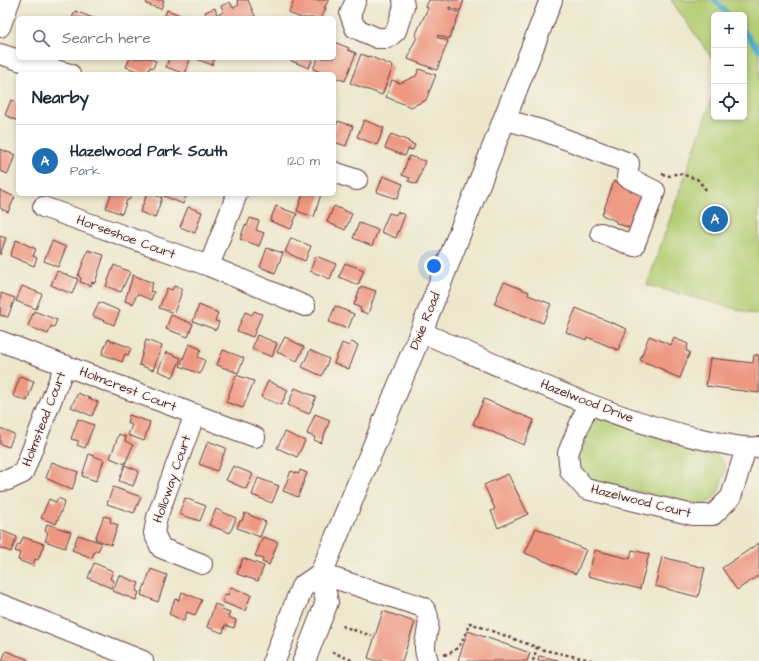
<!DOCTYPE html>
<meta charset="utf-8">
<style>
:root{--surface:#fff;--page:#f2f2f3;--text:#1f2937;--muted:#747a83;--line:#e0e1e3;--accent:#1f6fb2}
body{margin:0;font-family:"Architects Daughter",sans-serif;background:var(--page);color:var(--text)}
.controls{position:absolute;right:12px;top:12px;display:grid;overflow:hidden;border-radius:6px;box-shadow:0 2px 6px #0003}
.controls button{width:36px;height:36px;display:grid;place-items:center;padding:0;border:0;border-bottom:1px solid var(--line);background:var(--surface);color:var(--text);font:20px sans-serif}
.you{position:absolute;left:434px;top:266px;width:14px;height:14px;margin:-10px;border:3px solid #fff;border-radius:50%;background:#1a73e8;box-shadow:0 0 0 6px #1a73e833}
.badge{display:grid;place-items:center;width:26px;height:26px;border-radius:50%;background:var(--accent);color:#fff;font-size:13px;font-weight:700}
.pin{position:absolute;translate:-50% -50%;border:2px solid #fff;box-shadow:0 1px 4px #0006}
.list{margin:0;padding:0;list-style:none}
h2{display:flex;justify-content:space-between;align-items:center;height:52px;margin:0;padding:0 16px;font-size:17px}
h2 small{font-size:13px;font-weight:400;color:var(--muted)}
.list li{display:grid;grid-template-columns:26px 1fr auto;gap:12px;align-items:center;box-sizing:border-box;height:72px;padding:0 16px;border-top:1px solid var(--line)}
.list b{display:block;font-size:15px;white-space:nowrap}
.list p{margin:0;font-size:13px;white-space:nowrap;color:var(--muted)}
.list em{font-size:13px;font-style:normal;color:var(--muted)}
.icon{flex:none;width:22px;height:22px;fill:none;stroke:currentColor;stroke-width:2;stroke-linecap:round;stroke-linejoin:round}
.map{position:relative;flex:none;width:759px;height:661px;overflow:hidden}
.search{position:absolute;background:var(--surface);box-shadow:0 2px 6px #0003;left:16px;top:16px;width:320px;height:44px;display:flex;align-items:center;gap:10px;box-sizing:border-box;padding:0 14px;border-radius:6px;color:var(--muted);font-size:15px}
.panel{position:absolute;background:var(--surface);box-shadow:0 2px 6px #0003;left:16px;top:72px;width:320px;height:124px;border-radius:6px}
.map>svg:first-child{display:block}
.green{fill:#b3cd73;stroke:#7e764f}
.lines{fill:none;stroke-linecap:round;stroke-linejoin:round}
.stream{stroke:#4eabcc;stroke-width:5}
.building{fill:#ee9882}
.minor-casing{stroke:#623d43;stroke-width:22}
.major-casing{stroke:#623d43;stroke-width:24}
.path{stroke:#623d43;stroke-width:2.5;stroke-dasharray:3 3;stroke-linecap:butt}
.minor{stroke:#fff;stroke-width:20}
.major{stroke:#fff;stroke-width:22}
.labels{text-anchor:middle;dominant-baseline:central;stroke-width:3;stroke-linejoin:round;paint-order:stroke}
.street-label{font-size:13px;fill:#4a1f2b;stroke:#f7f3e8}
</style>
<div class="map">
<svg width="759" height="661" viewBox="0 0 759 661">
<rect width="100%" height="100%" fill="#f7f3e8"/>
<filter id="ink" filterUnits="userSpaceOnUse"><feTurbulence type="fractalNoise" baseFrequency=".025" numOctaves="2"/><feDisplacementMap in="SourceGraphic" scale="8" xChannelSelector="R" yChannelSelector="G"/><feConvolveMatrix kernelMatrix="1 2 1 2 8 2 1 2 1" color-interpolation-filters="sRGB"/></filter>
<filter id="wash" filterUnits="userSpaceOnUse"><feTurbulence type="fractalNoise" baseFrequency=".012" numOctaves="4" result="noise"/><feDisplacementMap in="SourceGraphic" scale="16" xChannelSelector="R" yChannelSelector="G"/><feGaussianBlur stdDeviation="0.9" result="paint"/><feColorMatrix in="noise" values="0 0 0 0 0 0 0 0 0 0 0 0 0 0 0 0 0 1.4 0 .05"/><feComposite in="paint" operator="in"/></filter>
<g filter="url(#wash)">
<rect width="100%" height="100%" fill="#ede7cc"/>
<path class="green" d="M 671,0 L 759,0 L 759,314 L 755,314 L 647,285 L 714,92 L 714,117 L 744,117 L 744,15 L 714,15 L 714,61 Z
M 604,418 L 713,452 C 718,457 723,460 725,467 C 726,471 724,475 722,479 C 718,495 715,502 698,505 L 592,481 L 580,468 L 578,461 L 588,430 L 593,422 Z"/>
<g class="lines">
<path class="stream" d="M 714,0 L 729,15
M 744,31 L 759,50"/>
</g>
<g id="blocks">
<path class="building" d="M 148,0 L 164,0 L 161,9 L 146,4 Z
M 237,0 L 248,0 L 255,16 L 251,18 L 207,18 L 205,12 L 215,8 L 217,15 L 224,12 L 221,6 L 230,2 L 233,8 L 239,5 Z
M 294,0 L 329,0 L 324,8 L 326,8 L 322,17 L 321,18 L 301,18 L 289,13 Z
M 429,0 L 464,0 L 460,11 L 449,7 L 449,9 L 460,13 L 449,39 L 438,35 L 437,37 L 448,41 L 437,70 L 408,59 L 411,51 L 410,51 L 417,37 L 415,36 L 428,8 L 426,7 Z
M 167,10 L 188,18 L 164,18 Z
M 75,11 L 93,18 L 72,18 Z
M 334,42 L 349,48 L 348,50 L 356,53 L 345,81 L 334,77 L 334,74 L 326,74 L 313,69 L 318,58 L 334,58 Z
M 361,54 L 369,57 L 369,56 L 393,66 L 382,95 L 350,83 Z
M 130,58 L 149,58 L 156,61 L 153,68 L 150,67 L 147,74 L 145,74 L 126,67 Z
M 169,58 L 187,58 L 190,59 L 185,74 L 166,67 Z
M 194,58 L 215,58 L 212,65 Z
M 284,58 L 313,58 L 309,68 Z
M 419,69 L 436,75 L 426,100 L 411,107 L 386,97 L 392,80 L 400,83 L 416,76 Z
M 11,100 L 18,102 L 18,121 L 5,115 Z
M 364,120 L 384,128 L 377,145 L 357,137 Z
M 338,121 L 353,126 L 346,146 L 334,142 L 334,132 Z
M 391,134 L 409,141 L 408,142 L 415,145 L 413,150 L 408,149 L 405,156 L 385,148 Z
M 0,149 L 15,155 L 8,174 L 0,171 Z
M 409,156 L 425,161 L 417,184 L 408,181 L 410,178 L 402,175 Z
M 383,176 L 403,184 L 397,199 L 377,192 Z
M 614,181 L 631,187 L 647,191 L 633,229 L 616,223 L 616,221 L 602,215 Z
M 0,190 L 15,197 L 8,212 L 0,208 Z
M 111,194 L 132,194 L 129,200 L 127,200 L 122,214 L 106,208 Z
M 147,194 L 152,194 L 162,198 L 155,218 L 140,212 Z
M 162,194 L 187,194 L 183,204 L 162,195 Z
M 303,194 L 321,194 L 314,217 L 297,211 Z
M 276,206 L 297,214 L 291,229 L 270,221 Z
M 334,206 L 352,214 L 345,230 L 327,222 Z
M 188,207 L 202,212 L 195,233 L 180,227 Z
M 397,212 L 405,215 L 396,238 L 381,232 L 389,213 L 396,215 Z
M 250,218 L 259,221 L 256,230 L 264,233 L 259,246 L 240,239 L 245,225 L 247,226 Z
M 359,223 L 378,230 L 372,246 L 353,238 Z
M 0,236 L 6,238 L 0,255 Z
M 291,238 L 311,246 L 305,261 L 285,252 Z
M 16,240 L 36,249 L 33,256 L 37,258 L 34,266 L 10,256 Z
M 52,241 L 66,247 L 58,267 L 44,261 Z
M 267,248 L 283,253 L 275,273 L 260,267 Z
M 88,250 L 104,255 L 95,283 L 92,282 L 91,286 L 80,282 L 81,278 L 78,276 Z
M 316,256 L 336,264 L 330,279 L 310,271 Z
M 345,263 L 364,270 L 358,285 L 339,277 Z
M 114,265 L 130,272 L 121,292 L 106,286 Z
M 57,271 L 78,279 L 72,294 L 51,285 Z
M 133,275 L 153,283 L 150,291 L 154,292 L 151,300 L 137,294 L 133,304 L 125,301 Z
M 504,282 L 529,292 L 528,295 L 551,304 L 543,323 L 494,304 Z
M 22,286 L 42,294 L 36,309 L 16,301 Z
M 174,286 L 182,289 L 180,293 L 181,294 L 174,313 L 159,308 L 167,288 L 172,290 Z
M 361,286 L 376,291 L 368,314 L 360,311 L 361,308 L 354,305 Z
M 1,293 L 15,298 L 8,317 L 0,315 Z
M 99,302 L 120,311 L 114,325 L 93,316 Z
M 199,305 L 218,313 L 215,321 L 219,322 L 216,330 L 193,321 Z
M 335,306 L 354,314 L 348,329 L 329,322 Z
M 576,308 L 627,329 L 618,350 L 587,337 L 586,340 L 566,332 Z
M 34,311 L 57,320 L 54,327 L 51,326 L 48,334 L 28,326 Z
M 254,311 L 262,314 L 253,337 L 237,331 L 245,312 L 252,315 Z
M 171,315 L 193,324 L 188,337 L 166,329 Z
M 257,335 L 277,343 L 272,357 L 252,349 Z
M 649,336 L 671,345 L 674,338 L 688,344 L 686,351 L 690,352 L 680,378 L 663,371 L 664,370 L 640,360 Z
M 285,337 L 304,347 L 297,361 L 277,352 Z
M 108,339 L 131,348 L 128,355 L 125,354 L 122,362 L 102,354 Z
M 146,340 L 162,346 L 153,370 L 139,365 Z
M 351,342 L 358,345 L 349,369 L 334,363 L 342,343 L 349,346 Z
M 189,344 L 201,349 L 198,357 L 205,360 L 200,374 L 180,366 Z
M 223,350 L 244,358 L 238,373 L 217,365 Z
M 310,350 L 329,359 L 322,376 L 302,367 Z
M 166,352 L 181,358 L 173,377 L 158,371 Z
M 754,355 L 759,355 L 759,393 L 706,386 L 710,358 L 753,363 Z
M 236,375 L 254,381 L 243,408 L 226,402 Z
M 20,376 L 34,381 L 27,401 L 13,396 Z
M 268,381 L 288,390 L 281,405 L 261,397 Z
M 295,388 L 316,397 L 309,414 L 288,405 Z
M 78,393 L 98,402 L 92,416 L 71,407 Z
M 484,399 L 534,420 L 524,445 L 473,424 Z
M 315,414 L 330,420 L 321,443 L 314,440 L 315,437 L 307,434 Z
M 129,415 L 150,422 L 144,441 L 128,435 L 132,425 L 127,423 Z
M 78,419 L 94,425 L 85,448 L 77,445 L 79,441 L 71,439 Z
M 0,428 L 14,434 L 9,447 L 0,444 Z
M 285,432 L 305,441 L 297,457 L 277,448 Z
M 119,434 L 126,437 L 125,441 L 133,445 L 125,464 L 110,458 Z
M 208,441 L 226,448 L 217,471 L 199,464 Z
M 89,454 L 104,460 L 96,481 L 82,476 Z
M 52,462 L 78,472 L 72,490 L 46,478 Z
M 125,465 L 139,471 L 133,486 L 119,481 Z
M 233,466 L 253,474 L 246,489 L 226,480 Z
M 300,470 L 307,473 L 298,497 L 283,491 L 291,471 L 299,474 Z
M 508,474 L 528,514 L 498,528 L 491,511 L 495,509 L 484,485 Z
M 258,478 L 279,486 L 272,503 L 252,495 Z
M 113,487 L 141,497 L 134,513 L 107,504 Z
M 58,498 L 65,501 L 56,524 L 41,518 L 49,499 L 56,502 Z
M 185,498 L 206,506 L 200,521 L 179,514 Z
M 216,509 L 236,518 L 230,533 L 209,525 Z
M 245,513 L 266,522 L 260,537 L 237,528 L 240,521 L 242,521 Z
M 104,516 L 111,518 L 110,522 L 118,525 L 111,545 L 95,539 Z
M 47,524 L 71,532 L 65,548 L 45,541 L 48,533 L 45,531 Z
M 536,528 L 586,550 L 576,574 L 525,553 Z
M 0,530 L 17,537 L 11,552 L 0,548 Z
M 78,535 L 102,543 L 98,551 L 95,550 L 92,558 L 72,550 Z
M 23,537 L 44,544 L 38,560 L 35,559 L 33,566 L 18,560 L 20,553 L 15,551 L 18,544 L 20,545 Z
M 263,537 L 278,542 L 269,565 L 262,562 L 263,559 L 255,556 Z
M 759,543 L 759,575 L 737,590 L 722,568 Z
M 595,550 L 630,559 L 632,550 L 649,554 L 640,589 L 588,576 Z
M 662,557 L 705,568 L 698,597 L 655,586 Z
M 243,558 L 264,566 L 258,581 L 237,574 Z
M 94,563 L 113,571 L 110,579 L 114,580 L 111,588 L 88,578 Z
M 151,569 L 167,575 L 158,602 L 141,595 Z
M 119,575 L 139,583 L 136,591 L 139,592 L 136,600 L 113,591 Z
M 231,587 L 251,595 L 245,611 L 222,602 L 225,594 L 228,595 Z
M 182,592 L 202,600 L 195,615 L 187,612 L 184,621 L 169,614 L 175,599 L 179,600 Z
M 215,604 L 223,607 L 222,610 L 230,613 L 228,617 L 236,620 L 234,628 L 225,625 L 223,633 L 207,627 Z
M 383,611 L 415,622 L 402,661 L 378,661 L 368,658 Z
M 468,631 L 530,653 L 527,661 L 461,661 L 458,660 Z
M 6,651 L 27,659 L 27,661 L 2,661 Z
M 539,656 L 558,660 L 558,661 L 538,661 Z"/>
</g>
</g>
<g filter="url(#ink)">
<use href="#blocks" fill-opacity="0" stroke="#623d43" stroke-width="1"/>
<g class="lines">
<defs>
<path id="minor" d="M 356,0 L 350,14 L 355,28 L 377,38 L 388,38 L 396,31 L 404,6 L 403,0
M 0,27 L 10,0
M 0,54 L 28,63 L 70,74
M 504,119 L 541,130 L 629,163 L 627,177 L 655,191 L 634,246 L 601,233
M 334,172 L 357,180
M 43,207 L 209,266 L 305,306
M 209,266 L 237,194
M 421,332 C 512,371 606,418 702,439 C 721,443 740,449 759,447
M 0,341 L 255,437
M 588,404 L 568,453 L 570,471 L 586,489 L 693,515 L 713,515 L 731,497 L 746,448
M 195,414 L 157,517 L 154,533 L 161,548 L 202,564
M 0,481 L 8,480 L 23,473 L 65,365
M 321,574 L 423,607 C 434,620 425,633 425,648 C 425,653 427,657 428,661
M 0,604 L 143,661"/>
<path id="major" d="M 274,661 L 302,587 L 321,574 L 421,332 L 551,0
M 304,661 L 327,602 L 321,574"/>
</defs>
<use href="#minor" class="minor-casing"/>
<use href="#major" class="major-casing"/>
<path class="path" d="M 662,174 L 670,176 L 678,173 L 697,179 L 707,191
M 342,626 L 372,636
M 332,652 L 354,661
M 444,655 C 462,650 463,638 470,623 L 544,650 L 595,661
M 533,661 L 537,647"/>
<use href="#minor" class="minor"/>
<use href="#major" class="major"/>
</g>
</g>
<g class="labels">
<g class="street-label">
<text transform="translate(126 237) rotate(20)">Horseshoe Court</text>
<text transform="translate(425 321) rotate(-68)">Dixie Road</text>
<text transform="translate(128 389) rotate(21)">Holmcrest Court</text>
<text transform="translate(587 401) rotate(21)">Hazelwood Drive</text>
<text transform="translate(44 419) rotate(-69)">Holmstead Court</text>
<text transform="translate(172 479) rotate(-71)">Holloway Court</text>
<text transform="translate(641 501) rotate(14)">Hazelwood Court</text>
</g>
</g>
</svg>
<div class="controls">
<button>+</button>
<button>−</button>
<button><svg class="icon" aria-label="locate" viewBox="0 0 24 24"><circle cx="12" cy="12" r="6"/><path d="M12 2v4M12 18v4M2 12h4M18 12h4"/></svg></button>
</div>
<div class="you"></div>
<div class="pin badge" style="left:715px;top:219px">A</div>
<div class="search"><svg class="icon" aria-label="search" viewBox="0 0 24 24"><circle cx="10" cy="10" r="6"/><path d="M15 15l6 6"/></svg>Search here</div>
<section class="panel">
<h2>Nearby<small></small></h2>
<ul class="list">
<li><span class="badge">A</span><div><b>Hazelwood Park South</b><p>Park</p></div><em>120 m</em></li>
</ul>
</section>
</div>
